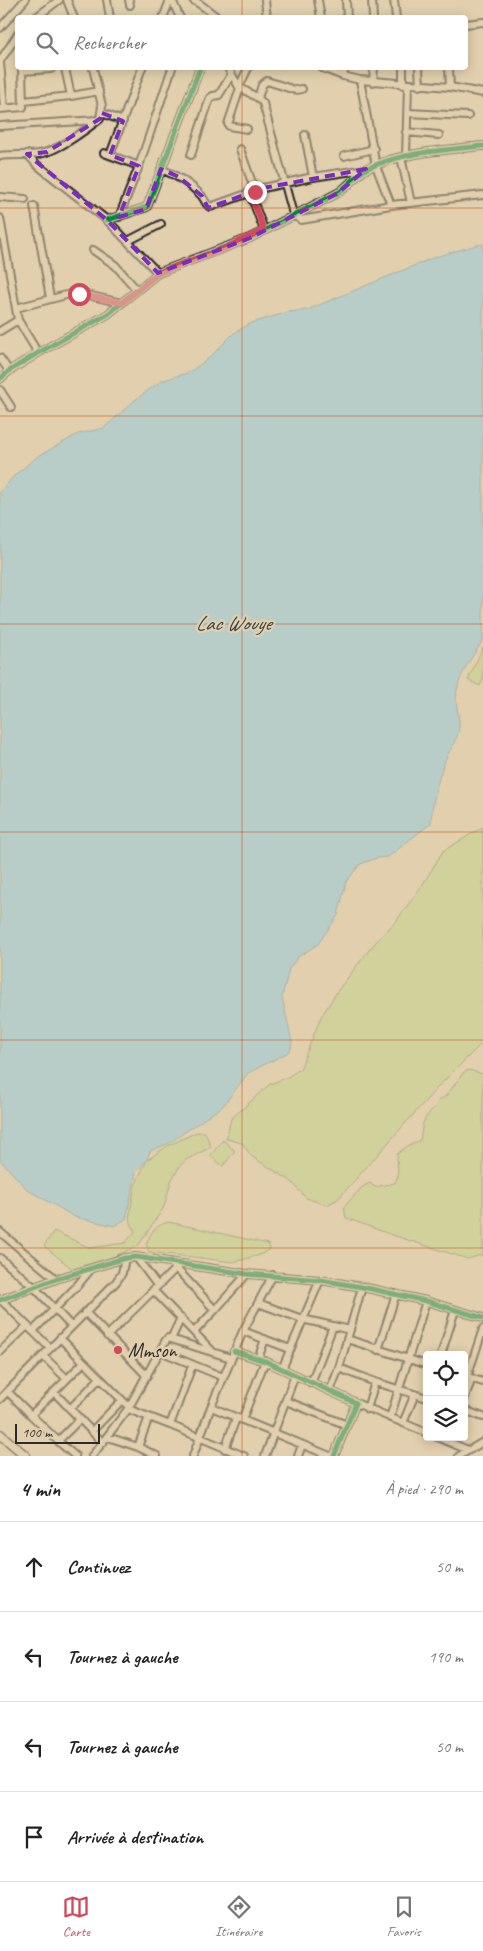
<!DOCTYPE html>
<html lang="fr">
<meta charset="utf-8">
<style>
:root{--surface:#fff;--page:#f2f2f2;--text:#222;--muted:#767676;--line:#e0e0e0;--accent:#d1495b}
body{margin:0;font-family:Caveat,sans-serif;background:var(--page);color:var(--text)}
.controls{position:absolute;right:15px;bottom:15px;display:grid;overflow:hidden;border-radius:5px;box-shadow:0 2px 12px #0003}
.controls button{width:45px;height:45px;display:grid;place-items:center;padding:0;border:0;border-bottom:1px solid var(--line);background:var(--surface);color:var(--text);font:25px sans-serif}
.scale{position:absolute;left:15px;bottom:12px;width:85px;box-sizing:border-box;padding-left:5px;border:2px solid #2b2b2b;border-top:0;font-size:14px;line-height:18px;white-space:nowrap;color:#2b2b2b;-webkit-text-stroke:4px #e2cfad;paint-order:stroke}
.stop{position:absolute;width:15px;height:15px;margin:-11px;border:4px solid #d1495b;border-radius:50%;background:#fff}
.stop.end{background:#d1495b;border-color:#fff;box-shadow:0 1px 5px #0008}
.list{margin:0;padding:0;list-style:none}
h2{display:flex;justify-content:space-between;align-items:center;height:65px;margin:0;padding:0 20px;font-size:21px}
h2 small{font-size:16px;font-weight:400;color:var(--muted)}
.list li{display:grid;grid-template-columns:32px 1fr auto;gap:15px;align-items:center;box-sizing:border-box;height:90px;padding:0 20px;border-top:1px solid var(--line)}
.list b{display:block;font-size:19px;white-space:nowrap}
.list em{font-size:16px;font-style:normal;color:var(--muted)}
.icon{flex:none;width:28px;height:28px;fill:none;stroke:currentColor;stroke-width:2;stroke-linecap:round;stroke-linejoin:round}
.map{position:relative;flex:none;width:483px;height:1456px;overflow:hidden}
.search{position:absolute;background:var(--surface);box-shadow:0 2px 12px #0003;left:15px;right:15px;top:15px;height:55px;display:flex;align-items:center;gap:12px;box-sizing:border-box;padding:0 18px;border-radius:5px;color:var(--muted);font-size:19px}
.sheet{height:425px;background:var(--surface)}
nav{display:flex;justify-content:space-around;align-items:center;box-sizing:border-box;height:70px;border-top:1px solid var(--line);background:var(--surface);font-size:14px;color:var(--muted)}
nav a{display:grid;justify-items:center;gap:2px}
nav .on{color:var(--accent)}
.map>svg:first-child{display:block}
.green{fill:#bcd288;stroke:#747e5a}
.water{fill:#86cae8;stroke:#628a9c}
.lines{fill:none;stroke-linecap:round;stroke-linejoin:round}
.minor-casing{stroke:#2b2b2b;stroke-width:10}
.major-casing{stroke:#2b2b2b;stroke-width:11}
.minor{stroke:#e2cfad;stroke-width:6}
.major{stroke:#e2cfad;stroke-width:8}
.cycleway-casing{stroke:#e2cfad;stroke-width:8}
.cycleway{stroke:#00873e;stroke-width:5}
.route{stroke:#d1495b;stroke-width:6}
.marked{fill:none;stroke:#7b2cbf;stroke-width:4;stroke-dasharray:10 6;stroke-linejoin:round}
.grid{fill:none;stroke:#c25012;stroke-width:1;stroke-opacity:0.55}
.poi-dot{fill:#d1495b;stroke:#e2cfad;stroke-width:2}
.labels{text-anchor:middle;dominant-baseline:central;stroke-width:4.5;stroke-linejoin:round;paint-order:stroke}
.poi-label{font-size:20px;fill:#2b2b2b;stroke:#e2cfad;text-anchor:start}
.water-label{font-size:21px;font-style:italic;fill:#394347;stroke:#e2cfad}
</style>
<div class="map">
<svg width="483" height="1456" viewBox="0 0 483 1456">
<rect width="100%" height="100%" fill="#e2cfad"/>
<filter id="ink" filterUnits="userSpaceOnUse"><feTurbulence type="fractalNoise" baseFrequency=".02" numOctaves="2"/><feDisplacementMap in="SourceGraphic" scale="10" xChannelSelector="R" yChannelSelector="G"/><feConvolveMatrix kernelMatrix="1 2 1 2 8 2 1 2 1" color-interpolation-filters="sRGB"/></filter>
<g filter="url(#ink)">
<path class="green" d="M 483,647 L 483,680 L 480,686 L 468,680 Z
M 483,827 L 483,1042 L 437,1088 L 338,1199 L 327,1205 L 306,1198 L 291,1181 L 251,1156 L 242,1143 L 226,1139 L 231,1119 L 270,1084 L 286,1078 L 300,1069 L 321,1017 L 338,990 L 373,945 L 397,920 L 423,884 L 443,851 Z
M 469,1070 L 483,1074 L 483,1256 L 481,1255 L 468,1259 L 392,1235 L 346,1218 L 344,1207 L 362,1187 L 370,1183 L 375,1187 L 395,1183 L 398,1176 L 397,1154 L 409,1145 L 420,1140 L 423,1123 L 426,1117 L 440,1100 L 447,1095 L 463,1073 Z
M 197,1132 L 205,1132 L 211,1147 L 186,1160 L 180,1166 L 171,1181 L 164,1207 L 138,1246 L 108,1259 L 82,1266 L 75,1271 L 44,1246 L 54,1231 L 90,1248 L 125,1243 L 135,1232 L 129,1218 L 135,1185 L 147,1160 L 167,1146 Z
M 223,1140 L 235,1151 L 223,1166 L 210,1156 Z
M 169,1222 L 268,1244 L 270,1249 L 260,1255 L 234,1262 L 149,1252 L 146,1244 C 151,1232 156,1225 169,1222 Z"/>
<path class="water" d="M 483,244 L 483,639 C 475,655 460,671 457,690 C 454,703 460,715 459,728 C 458,740 448,751 444,763 C 437,782 432,803 431,823 L 388,857 L 377,858 L 360,864 L 346,882 L 338,915 L 318,944 L 298,957 L 289,969 L 282,997 L 292,1042 L 291,1049 L 287,1053 L 248,1073 L 223,1106 L 169,1143 L 150,1151 L 147,1160 L 136,1172 L 126,1219 L 114,1226 L 75,1217 L 28,1190 L 0,1160 L 0,492 L 15,475 L 37,457 L 78,434 L 104,428 L 135,400 L 161,381 L 190,372 L 209,358 L 233,334 L 249,324 L 288,312 L 307,310 L 435,257 L 477,245 Z"/>
<g class="lines">
<defs>
<path id="minor" d="M 67,0 L 74,18
M 107,0 L 110,18
M 129,0 L 130,5
M 172,0 L 180,18
M 193,0 C 203,5 209,12 219,18
M 265,0 L 267,18
M 318,0 L 321,18
M 346,0 L 347,18
M 372,0 L 373,18
M 394,0 L 396,18
M 35,18 L 59,0
M 163,18 L 170,0
M 466,24 L 483,22
M 0,28 L 25,0
M 0,61 L 18,34
M 0,62 L 4,108
M 65,68 L 71,96
M 228,68 L 239,87 L 258,98 L 263,103 L 293,214 L 301,220 L 391,205 L 483,195
M 322,68 L 343,76 L 360,80 L 450,87 L 483,93
M 403,68 L 403,85
M 419,68 L 420,86
M 449,68 L 450,87
M 22,71 L 51,69
M 343,76 L 345,68
M 360,80 L 376,166 L 391,205
M 373,82 L 374,68
M 239,87 L 248,68
M 240,88 L 228,124 L 229,126 L 247,129
M 258,98 L 262,85 L 267,81 L 295,90 L 302,89
M 24,101 L 71,96 L 99,91
M 0,109 L 23,107 L 22,68
M 102,113 L 123,121
M 408,113 L 468,116
M 0,126 L 98,120
M 406,132 L 439,135
M 305,135 L 313,177
M 240,149 L 255,191
M 104,153 L 139,166
M 27,154 L 37,165 L 107,220 L 158,273
M 110,155 L 142,68
M 191,155 L 210,98 L 213,96 L 219,95 L 231,75
M 0,156 C 13,154 26,156 39,154 C 58,151 84,131 100,119 L 102,106 L 93,68
M 344,156 L 374,149
M 406,156 L 408,85
M 401,157 L 411,203
M 161,169 C 176,175 189,183 201,195 C 205,199 205,204 210,207 L 263,188 L 313,177 L 366,169
M 250,193 L 264,230
M 0,197 L 25,199
M 34,206 L 50,298
M 119,217 L 139,166 L 172,68
M 0,218 L 18,320 L 38,353
M 107,220 L 147,207 L 200,68
M 128,241 L 161,224
M 93,250 L 115,265 L 137,290
M 16,308 L 70,294 L 87,295 L 122,303
M 0,331 L 18,320
M 0,358 L 9,371
M 0,379 L 9,371 L 38,353 L 108,314 L 158,273 L 250,238 L 338,193 C 348,187 360,171 368,168 C 404,152 444,150 483,146
M 0,390 L 11,407
M 0,1232 L 56,1279
M 136,1257 L 157,1285
M 0,1258 L 34,1287 L 71,1326
M 173,1265 L 215,1310 L 194,1332
M 153,1290 L 213,1352
M 0,1299 L 50,1348
M 0,1300 L 56,1279 L 125,1258 L 136,1257 L 247,1274 L 320,1280 L 362,1287 L 426,1301 L 483,1318
M 258,1303 L 302,1319 L 333,1326
M 215,1310 L 247,1274
M 85,1312 L 147,1376
M 33,1331 L 76,1287 L 91,1269
M 243,1331 L 290,1349
M 107,1336 L 176,1268
M 60,1338 L 129,1407
M 171,1339 L 231,1358
M 347,1339 L 427,1365
M 378,1350 L 396,1294
M 160,1351 L 223,1377
M 234,1351 L 265,1361 L 356,1403 L 334,1456
M 0,1352 L 27,1326
M 441,1355 L 455,1310
M 43,1356 L 67,1379
M 258,1359 L 265,1339
M 192,1366 L 170,1425 L 244,1456
M 339,1368 L 362,1287
M 282,1369 L 320,1280
M 467,1377 L 483,1329
M 470,1378 L 483,1382
M 375,1382 L 427,1398
M 311,1383 L 333,1326 L 350,1330
M 330,1391 L 339,1368 L 375,1382 L 367,1409
M 8,1392 L 31,1415
M 54,1392 L 103,1443
M 0,1399 L 116,1282 L 122,1273 L 125,1258
M 464,1400 L 472,1378
M 286,1401 L 347,1425
M 356,1403 L 427,1433
M 211,1407 L 330,1456
M 70,1409 L 100,1378
M 128,1409 L 170,1425
M 464,1410 L 483,1417
M 149,1417 L 138,1447 L 157,1456
M 390,1418 L 426,1301
M 80,1419 L 58,1441 L 31,1415 L 84,1362
M 242,1420 L 265,1361
M 403,1423 L 415,1394
M 92,1431 L 122,1400
M 108,1437 L 138,1447
M 437,1437 L 468,1450
M 58,1441 L 75,1456
M 225,1449 L 236,1418
M 92,1456 L 128,1409 L 166,1340 L 168,1338 L 171,1339 L 181,1318
M 193,1456 L 211,1407 L 243,1331 L 273,1275
M 265,1456 L 295,1375
M 298,1456 L 302,1445
M 459,1456 L 483,1442"/>
<path id="major" d="M 0,1434 L 26,1456"/>
</defs>
<use href="#minor" class="minor-casing"/>
<use href="#major" class="major-casing"/>
<use href="#minor" class="minor"/>
<use href="#major" class="major"/>
<defs>
<path id="cycleway" d="M 107,220 L 147,207 L 200,68
M 0,379 L 9,371 L 38,353 L 108,314 L 158,273 L 250,238 L 338,193 C 348,187 360,171 368,168 C 404,152 444,150 483,146
M 0,1300 L 56,1279 L 125,1258 L 136,1257 L 247,1274 L 320,1280 L 362,1287 L 426,1301 L 483,1318
M 234,1351 L 265,1361 L 356,1403 L 334,1456"/>
</defs>
<use href="#cycleway" class="cycleway-casing"/>
<use href="#cycleway" class="cycleway"/>
</g>
</g>
<g class="lines" filter="url(#ink)">
<path class="route" d="M 79,294 L 122,303 L 158,273 L 223,249 L 264,230 L 250,193 L 255,192"/>
</g>
<path d="M0 0H483V1456H0ZM 102,113 L 123,121 L 110,155 L 139,166 L 119,217 L 146,209 L 161,169 L 179,177 L 202,196 L 208,208 L 263,188 L 366,169 L 338,193 L 250,238 L 158,273 L 107,220 L 27,154 L 47,152 L 101,118 Z" fill="#e2cfad" fill-opacity=".55" fill-rule="evenodd"/>
<path class="marked" d="M 102,113 L 123,121 L 110,155 L 139,166 L 119,217 L 146,209 L 161,169 L 179,177 L 202,196 L 208,208 L 263,188 L 366,169 L 338,193 L 250,238 L 158,273 L 107,220 L 27,154 L 47,152 L 101,118 Z"/>
<path class="grid" d="M 242,0 L 242,18M 242,68 L 242,1456M 0,208 L 483,208M 0,416 L 483,416M 0,624 L 483,624M 0,832 L 483,832M 0,1040 L 483,1040M 0,1248 L 483,1248"/>
<circle class="poi-dot" cx="118" cy="1350" r="5"/>
<g class="labels">
<g class="poi-label">
<text x="128" y="1350">Mmson</text>
</g>
<g class="water-label">
<text x="233" y="623">Lac Wouye</text>
</g>
</g>
</svg>
<div class="controls">
<button><svg class="icon" aria-label="locate" viewBox="0 0 24 24"><circle cx="12" cy="12" r="6"/><path d="M12 2v4M12 18v4M2 12h4M18 12h4"/></svg></button>
<button><svg class="icon" aria-label="layers" viewBox="0 0 24 24"><path d="M12 4l9 5-9 5-9-5zM3 14l9 5 9-5"/></svg></button>
</div>
<div class="scale">100 m</div>
<div class="stop" style="left:79px;top:294px"></div>
<div class="stop end" style="left:255px;top:192px"></div>
<div class="search"><svg class="icon" aria-label="search" viewBox="0 0 24 24"><circle cx="10" cy="10" r="6"/><path d="M15 15l6 6"/></svg>Rechercher</div>
</div>
<section class="sheet">
<h2>4 min<small>À pied · 290 m</small></h2>
<ul class="list">
<li><svg class="icon" aria-label="ahead" viewBox="0 0 24 24"><path d="M12 20V5M6 11l6-6 6 6"/></svg><div><b>Continuez</b></div><em>50 m</em></li>
<li><svg class="icon" aria-label="left" viewBox="0 0 24 24"><path d="M17 20v-9H6M10 6l-5 5 5 5"/></svg><div><b>Tournez à gauche</b></div><em>190 m</em></li>
<li><svg class="icon" aria-label="left" viewBox="0 0 24 24"><path d="M17 20v-9H6M10 6l-5 5 5 5"/></svg><div><b>Tournez à gauche</b></div><em>50 m</em></li>
<li><svg class="icon" aria-label="arrive" viewBox="0 0 24 24"><path d="M6 21V4h12l-3 4 3 4H6"/></svg><div><b>Arrivée à destination</b></div></li>
</ul>
</section>
<nav>
<a class="on"><svg class="icon" aria-label="map" viewBox="0 0 24 24"><path d="M3 6l6-2 6 2 6-2v14l-6 2-6-2-6 2zM9 4v14M15 6v14"/></svg>Carte</a>
<a><svg class="icon" aria-label="directions" viewBox="0 0 24 24"><path d="M12 3l9 9-9 9-9-9zM9 14v-3h6M13 9l2 2-2 2"/></svg>Itinéraire</a>
<a><svg class="icon" aria-label="saved" viewBox="0 0 24 24"><path d="M7 4h10v16l-5-4-5 4z"/></svg>Favoris</a>
</nav>
